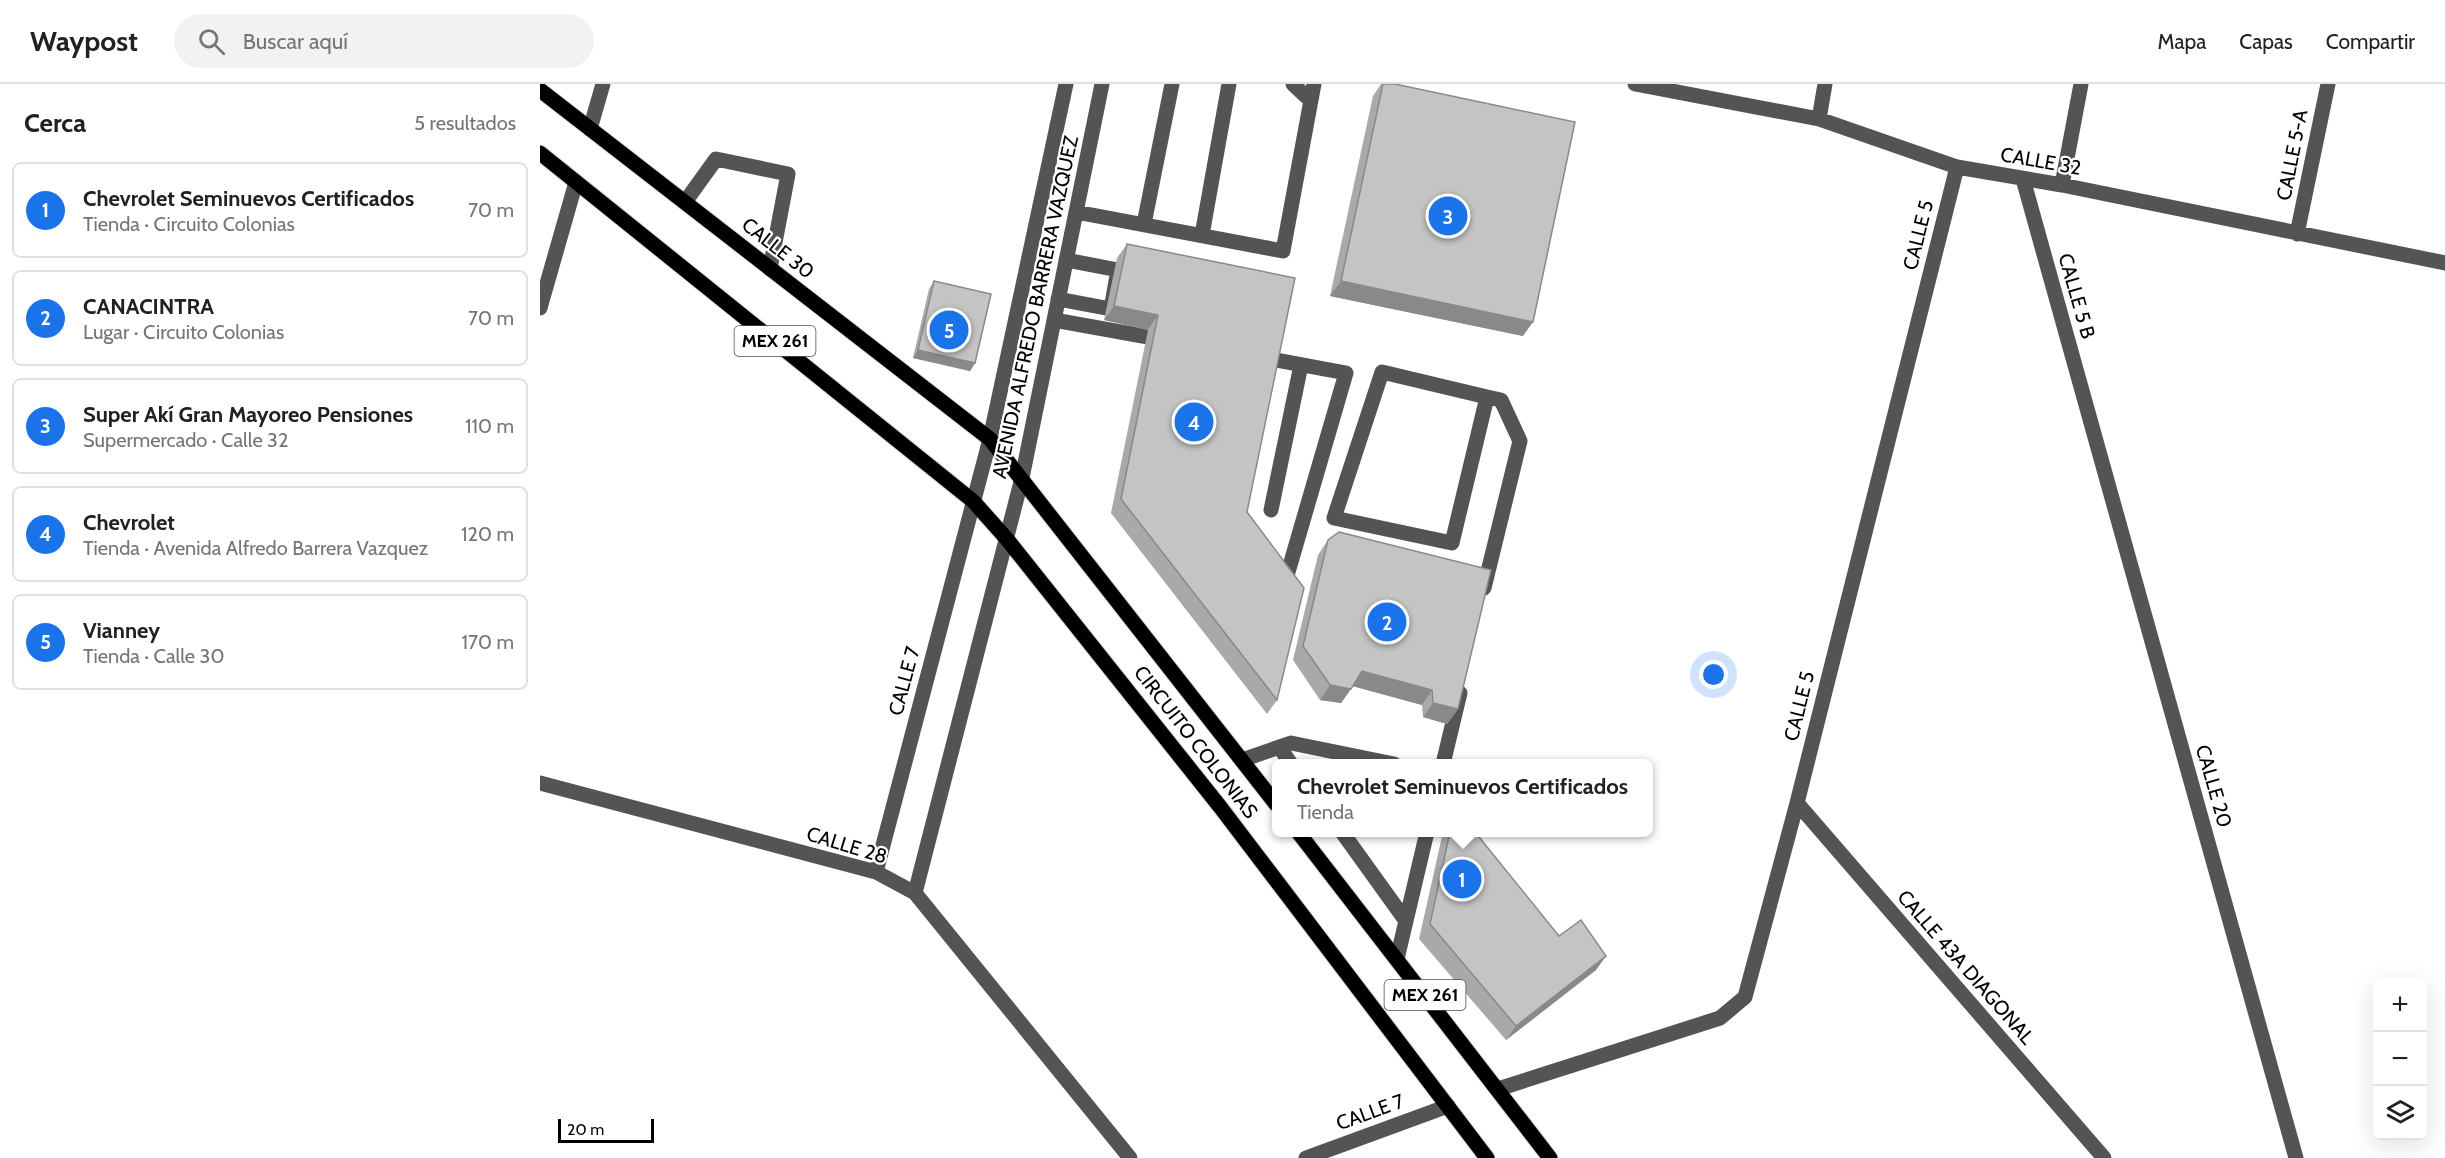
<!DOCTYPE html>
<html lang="es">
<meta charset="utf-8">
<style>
:root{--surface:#fff;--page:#f2f2f2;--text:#202124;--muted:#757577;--line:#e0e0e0;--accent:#1a73e8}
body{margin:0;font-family:Cabin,sans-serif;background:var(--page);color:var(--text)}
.controls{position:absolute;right:18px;bottom:18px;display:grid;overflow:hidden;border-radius:9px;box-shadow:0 6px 24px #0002}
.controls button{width:54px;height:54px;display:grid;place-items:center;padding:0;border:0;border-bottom:2px solid var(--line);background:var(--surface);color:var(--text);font:30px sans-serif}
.scale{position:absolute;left:18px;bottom:15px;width:96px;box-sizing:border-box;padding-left:6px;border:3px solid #000;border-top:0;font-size:16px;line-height:21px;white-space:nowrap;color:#000;-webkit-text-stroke:4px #fff;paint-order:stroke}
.you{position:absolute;left:1174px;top:591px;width:21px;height:21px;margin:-15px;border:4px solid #fff;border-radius:50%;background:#1a73e8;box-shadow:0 0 0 9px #1a73e833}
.badge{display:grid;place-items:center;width:39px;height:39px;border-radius:50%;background:var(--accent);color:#fff;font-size:20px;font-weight:700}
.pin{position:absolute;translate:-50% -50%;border:3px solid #fff;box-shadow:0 2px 6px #0006}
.popup{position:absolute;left:732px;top:675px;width:381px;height:78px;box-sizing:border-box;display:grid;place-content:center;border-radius:9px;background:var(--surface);filter:drop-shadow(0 2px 4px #0005);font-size:20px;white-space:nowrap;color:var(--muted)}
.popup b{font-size:22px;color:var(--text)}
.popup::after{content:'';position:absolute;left:50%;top:100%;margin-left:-12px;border:12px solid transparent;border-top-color:var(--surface)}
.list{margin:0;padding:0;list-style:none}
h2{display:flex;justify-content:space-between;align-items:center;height:78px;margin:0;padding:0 24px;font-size:26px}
h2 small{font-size:20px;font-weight:400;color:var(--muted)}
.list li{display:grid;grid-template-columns:39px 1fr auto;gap:18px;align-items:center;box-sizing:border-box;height:96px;margin:0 12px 12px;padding:0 12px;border:2px solid var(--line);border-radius:9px}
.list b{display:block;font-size:22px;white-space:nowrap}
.list p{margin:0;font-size:20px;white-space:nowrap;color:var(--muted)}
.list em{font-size:20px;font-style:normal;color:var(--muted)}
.icon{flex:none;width:33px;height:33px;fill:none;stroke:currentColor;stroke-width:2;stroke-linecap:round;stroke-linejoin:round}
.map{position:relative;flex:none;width:1905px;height:1074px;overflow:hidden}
header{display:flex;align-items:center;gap:36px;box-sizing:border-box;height:84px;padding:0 30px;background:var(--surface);border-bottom:2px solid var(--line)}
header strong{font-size:28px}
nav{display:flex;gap:33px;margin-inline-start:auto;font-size:21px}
.search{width:420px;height:54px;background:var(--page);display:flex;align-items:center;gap:15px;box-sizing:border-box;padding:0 21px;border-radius:33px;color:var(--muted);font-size:22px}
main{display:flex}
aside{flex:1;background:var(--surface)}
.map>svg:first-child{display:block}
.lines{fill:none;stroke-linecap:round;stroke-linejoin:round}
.major-casing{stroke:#dbdbdb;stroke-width:17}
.minor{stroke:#545454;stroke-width:15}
.major{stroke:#000;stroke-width:15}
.wall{fill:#a9a9a9}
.shaded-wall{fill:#898989}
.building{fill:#c4c4c4;stroke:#898989;stroke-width:1.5}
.labels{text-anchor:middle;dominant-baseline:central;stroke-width:4.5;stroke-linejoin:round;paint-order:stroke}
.shield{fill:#fff;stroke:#4c4c4c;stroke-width:1.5}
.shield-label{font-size:18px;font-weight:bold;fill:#000}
.street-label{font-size:20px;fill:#000;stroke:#fff}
</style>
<header>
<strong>Waypost</strong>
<div class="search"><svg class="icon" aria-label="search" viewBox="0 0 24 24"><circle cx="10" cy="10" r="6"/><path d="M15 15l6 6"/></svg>Buscar aquí</div>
<nav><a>Mapa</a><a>Capas</a><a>Compartir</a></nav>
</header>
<main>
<aside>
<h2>Cerca<small>5 resultados</small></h2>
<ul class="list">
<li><span class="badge">1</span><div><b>Chevrolet Seminuevos Certificados</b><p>Tienda · Circuito Colonias</p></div><em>70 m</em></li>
<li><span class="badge">2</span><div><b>CANACINTRA</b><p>Lugar · Circuito Colonias</p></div><em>70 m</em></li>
<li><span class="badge">3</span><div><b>Super Akí Gran Mayoreo Pensiones</b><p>Supermercado · Calle 32</p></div><em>110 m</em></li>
<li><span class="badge">4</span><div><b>Chevrolet</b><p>Tienda · Avenida Alfredo Barrera Vazquez</p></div><em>120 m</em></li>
<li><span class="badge">5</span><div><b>Vianney</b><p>Tienda · Calle 30</p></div><em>170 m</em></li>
</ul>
</aside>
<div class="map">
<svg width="1905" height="1074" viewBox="0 0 1905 1074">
<rect width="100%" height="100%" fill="#fff"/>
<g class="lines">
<defs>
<path id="major" d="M 0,6 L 450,355 L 736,720
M 0,69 L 433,417 L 466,454 L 681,724 L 947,1074
M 758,748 L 1010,1074"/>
</defs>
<use href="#major" class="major-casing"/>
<path class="minor" d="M 753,0 L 771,17
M 1095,0 L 1279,35 L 1417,83 L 1522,101 L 1905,179
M 1279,35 L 1285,0
M 50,45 L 63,0
M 1483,95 L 1756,1074
M 1522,101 L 1541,0
M 145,118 L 176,75 L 248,90 L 230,185
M 536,128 L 743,167 L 774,0
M 604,140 L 632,0
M 1757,150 L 1788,0
M 662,151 L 689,0
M 518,215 L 571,225 L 578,186 L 526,176
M 0,224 L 36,98
M 514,236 L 625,256
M 720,273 L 806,289 L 744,502
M 731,426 L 761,281
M 944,504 L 980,357 L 961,316 L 947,313 L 842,288 L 794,434 L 912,459 L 947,313
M 740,664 L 751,680
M 702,676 L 751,659 L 854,680
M 903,680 L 920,609
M 0,699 L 336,788 L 375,809 L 590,1074
M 1257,719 L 1564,1074
M 802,748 L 866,837
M 336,788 L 450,355 L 526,0
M 375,809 L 482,394 L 562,0
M 857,875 L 887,748
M 958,1005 L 1180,934 L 1205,913 L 1257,719 L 1417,83
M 766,1074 L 908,1022"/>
<use href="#major" class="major"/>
</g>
<path class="wall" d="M 841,0 L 855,0 L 983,252 L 790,212 L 833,12 Z
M 587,160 L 707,428 L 737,616 L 727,630 L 571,429 L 608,246 L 564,236 L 577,174 Z
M 394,197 L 435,279 L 430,287 L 373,274 L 389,205 Z
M 788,456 L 918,625 L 907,640 L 883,633 L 882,621 L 813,602 L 801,619 L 780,616 L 753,576 L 778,471 Z
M 903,748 L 935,748 L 1019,852 L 1056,886 L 966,956 L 879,855 Z"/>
<path class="shaded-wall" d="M 801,197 L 993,238 L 983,252 L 790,212 Z
M 574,222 L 618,231 L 608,246 L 564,236 Z
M 378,266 L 435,279 L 430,287 L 373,274 Z
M 822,587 L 892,606 L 882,621 L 812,602 Z
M 790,601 L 811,605 L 801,619 L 780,616 Z
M 893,619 L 918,625 L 907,640 L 883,633 Z
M 1066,872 L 1056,886 L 966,956 L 976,942 Z"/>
<path class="building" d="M 843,0 L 855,0 L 1035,38 L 993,238 L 801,197 Z
M 587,160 L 755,194 L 707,428 L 764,504 L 737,616 L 581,415 L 618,231 L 574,222 Z
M 394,197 L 451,210 L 435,279 L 378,266 Z
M 799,448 L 951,486 L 918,625 L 893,619 L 892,606 L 822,587 L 811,605 L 790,601 L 763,562 L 788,456 Z
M 910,748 L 935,748 L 1019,852 L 1041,836 L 1066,872 L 976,942 L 890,840 Z"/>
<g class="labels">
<g class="shield">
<rect x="194.5" y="242" width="81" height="30" rx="4.5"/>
<rect x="844.5" y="896" width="81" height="30" rx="4.5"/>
</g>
<g class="shield-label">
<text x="235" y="257">MEX 261</text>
<text x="885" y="911">MEX 261</text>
</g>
<g class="street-label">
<text transform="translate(1752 71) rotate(-79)">CALLE 5-A</text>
<text transform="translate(1501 77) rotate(10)">CALLE 32</text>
<text transform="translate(1378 151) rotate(-76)">CALLE 5</text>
<text transform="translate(238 164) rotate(38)">CALLE 30</text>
<text transform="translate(1537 212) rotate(74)">CALLE 5 B</text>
<text transform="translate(495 223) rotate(-78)">AVENIDA ALFREDO BARRERA VAZQUEZ</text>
<text transform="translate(364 597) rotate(-75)">CALLE 7</text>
<text transform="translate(1259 622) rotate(-76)">CALLE 5</text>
<text transform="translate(656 658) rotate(52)">CIRCUITO COLONIAS</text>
<text transform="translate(1674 702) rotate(74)">CALLE 20</text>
<text transform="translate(307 761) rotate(17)">CALLE 28</text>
<text transform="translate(1426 883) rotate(49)">CALLE 43A DIAGONAL</text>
<text transform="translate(830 1028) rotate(-20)">CALLE 7</text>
</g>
</g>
</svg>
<div class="controls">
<button>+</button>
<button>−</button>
<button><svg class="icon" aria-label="layers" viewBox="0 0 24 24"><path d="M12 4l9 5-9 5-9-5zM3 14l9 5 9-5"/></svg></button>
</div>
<div class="scale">20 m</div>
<div class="you"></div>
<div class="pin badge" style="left:922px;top:795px">1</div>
<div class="popup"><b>Chevrolet Seminuevos Certificados</b>Tienda</div>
<div class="pin badge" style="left:847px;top:538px">2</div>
<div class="pin badge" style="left:908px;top:132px">3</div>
<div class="pin badge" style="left:654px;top:338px">4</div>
<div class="pin badge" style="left:409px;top:246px">5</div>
</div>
</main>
